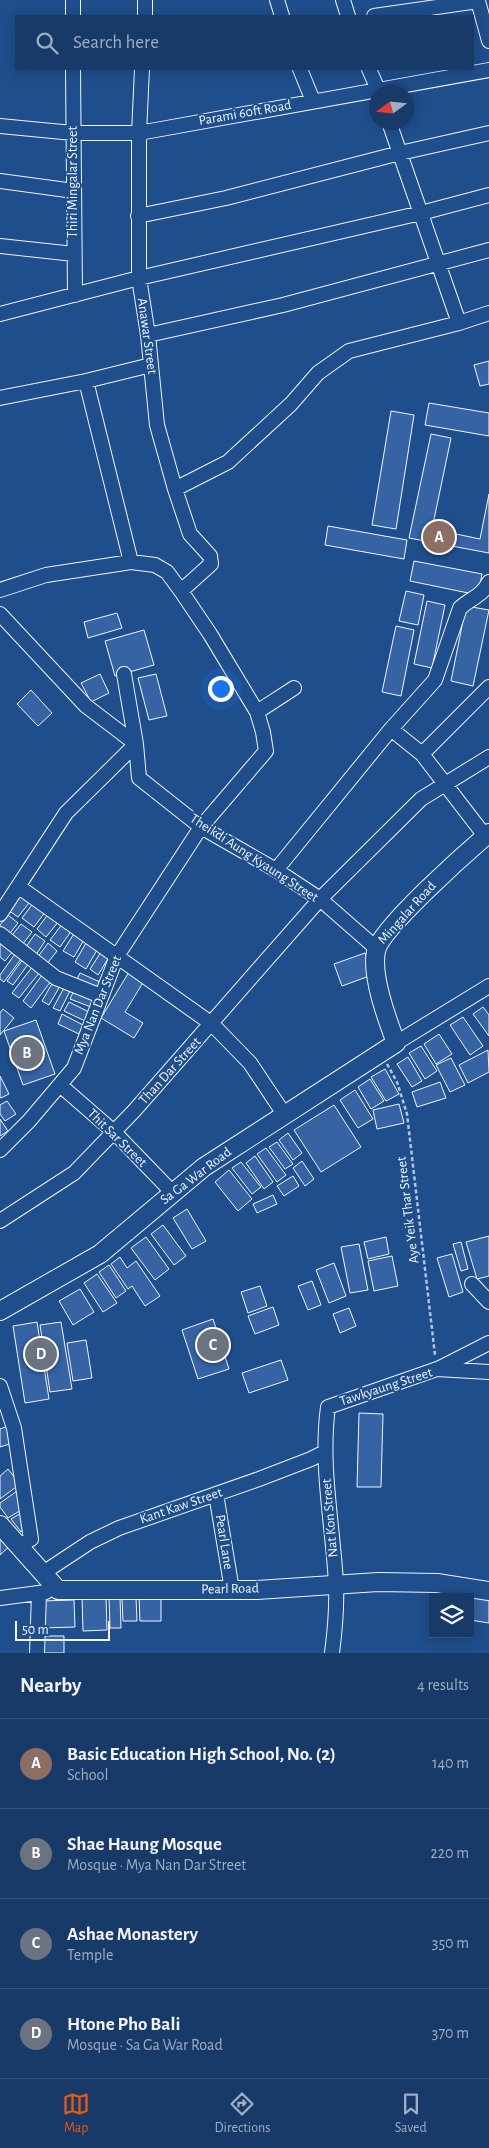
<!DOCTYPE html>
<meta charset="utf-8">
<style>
:root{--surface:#173a69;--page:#244571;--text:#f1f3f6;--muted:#9eadc0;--line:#36547d;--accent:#ea580c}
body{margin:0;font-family:"Alegreya Sans",sans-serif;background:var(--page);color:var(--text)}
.controls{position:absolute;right:15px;bottom:15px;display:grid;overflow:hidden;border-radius:0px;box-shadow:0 2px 12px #0003}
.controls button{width:45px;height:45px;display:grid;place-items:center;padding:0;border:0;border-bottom:1px solid var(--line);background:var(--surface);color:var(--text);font:25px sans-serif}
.compass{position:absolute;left:369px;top:85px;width:45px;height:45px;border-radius:50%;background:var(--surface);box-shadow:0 2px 12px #0003;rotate:255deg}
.scale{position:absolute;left:15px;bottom:12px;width:95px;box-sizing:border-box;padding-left:5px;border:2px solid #f2f6ff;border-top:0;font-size:14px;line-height:18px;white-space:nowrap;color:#f2f6ff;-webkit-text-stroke:4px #1f4e8c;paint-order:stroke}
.you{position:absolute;left:220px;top:688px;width:18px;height:18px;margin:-12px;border:4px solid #fff;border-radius:50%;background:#1a73e8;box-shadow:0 0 0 8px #1a73e833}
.badge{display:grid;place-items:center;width:32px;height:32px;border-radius:50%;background:var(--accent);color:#fff;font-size:16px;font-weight:700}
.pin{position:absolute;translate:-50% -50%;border:2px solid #fff;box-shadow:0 1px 5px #0006}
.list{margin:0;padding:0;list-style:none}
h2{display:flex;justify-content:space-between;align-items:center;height:65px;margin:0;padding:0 20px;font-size:21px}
h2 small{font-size:16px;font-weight:400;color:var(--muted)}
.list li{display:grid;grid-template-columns:32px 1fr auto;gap:15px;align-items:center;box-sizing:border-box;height:90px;padding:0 20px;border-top:1px solid var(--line)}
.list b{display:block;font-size:19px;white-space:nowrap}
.list p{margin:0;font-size:16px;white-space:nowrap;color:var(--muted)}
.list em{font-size:16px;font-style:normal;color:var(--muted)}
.icon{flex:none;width:28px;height:28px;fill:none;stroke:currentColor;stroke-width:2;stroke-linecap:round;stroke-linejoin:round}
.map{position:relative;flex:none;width:489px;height:1653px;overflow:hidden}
.search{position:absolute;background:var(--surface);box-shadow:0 2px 12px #0003;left:15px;right:15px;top:15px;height:55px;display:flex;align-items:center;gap:12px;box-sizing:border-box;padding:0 18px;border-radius:0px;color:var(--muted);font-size:19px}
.sheet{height:425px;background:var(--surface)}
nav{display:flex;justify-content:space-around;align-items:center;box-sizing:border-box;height:70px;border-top:1px solid var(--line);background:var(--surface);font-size:14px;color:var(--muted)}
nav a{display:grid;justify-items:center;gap:2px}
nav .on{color:var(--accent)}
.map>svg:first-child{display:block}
.building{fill:#3563a3;stroke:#f2f6ff}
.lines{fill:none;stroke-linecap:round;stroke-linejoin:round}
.minor-casing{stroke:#f2f6ff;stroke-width:16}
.major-casing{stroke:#f2f6ff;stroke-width:20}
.path{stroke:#b3c4dc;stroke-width:2.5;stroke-dasharray:4 2.5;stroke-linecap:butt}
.minor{stroke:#1f4e8c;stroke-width:14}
.major{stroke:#1f4e8c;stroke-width:18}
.labels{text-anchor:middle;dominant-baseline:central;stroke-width:4;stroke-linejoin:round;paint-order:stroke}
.street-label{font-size:14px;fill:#f2f6ff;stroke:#1f4e8c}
</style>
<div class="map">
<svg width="489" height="1653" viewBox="0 0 489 1653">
<rect width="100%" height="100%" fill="#1f4e8c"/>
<path class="building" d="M 489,361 L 489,384 L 480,386 L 474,365 Z
M 429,403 L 489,413 L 489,436 L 425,425 Z
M 391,411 L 414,415 L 396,529 L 372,525 Z
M 431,434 L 451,438 L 432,529 L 480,539 L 489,494 L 489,553 L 409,538 Z
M 328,526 L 407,540 L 404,559 L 325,545 Z
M 414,561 L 482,574 L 478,595 L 410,581 Z
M 406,591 L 424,595 L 418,625 L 399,621 Z
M 427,601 L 445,605 L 432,668 L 414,664 Z
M 466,606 L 489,610 L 473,686 L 451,681 Z
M 117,613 L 122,628 L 88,638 L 84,622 Z
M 396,626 L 414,630 L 401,696 L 382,692 Z
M 144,630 L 154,665 L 115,676 L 105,641 Z
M 100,674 L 109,693 L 91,702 L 81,683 Z
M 156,674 L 167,716 L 149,720 L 138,678 Z
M 31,690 L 52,713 L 38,726 L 17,704 Z
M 19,895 L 29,903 L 18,917 L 8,910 Z
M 34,902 L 46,911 L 34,927 L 22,918 Z
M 49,913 L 59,921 L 46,937 L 37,929 Z
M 8,915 L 18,923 L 7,937 L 0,932 L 0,925 Z
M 63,923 L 72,930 L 60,947 L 50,940 Z
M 21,924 L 32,932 L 19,949 L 8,940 Z
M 75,932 L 85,938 L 74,957 L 63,951 Z
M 35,934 L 45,941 L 34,958 L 23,951 Z
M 0,938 L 14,950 L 5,961 L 0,957 Z
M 48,943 L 57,951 L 46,965 L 37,958 Z
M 86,943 L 97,950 L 86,969 L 75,962 Z
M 101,952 L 109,957 L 98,975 L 90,969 Z
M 365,953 L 372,975 L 342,986 L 334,964 Z
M 15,954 L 21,959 L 4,982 L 0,979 L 0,975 Z
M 23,959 L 29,963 L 13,985 L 7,981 Z
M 33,966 L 40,972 L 19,998 L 12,993 Z
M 129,972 L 144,981 L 125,1012 L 143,1023 L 134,1038 L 101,1018 Z
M 80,973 L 100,982 L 96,991 L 76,981 Z
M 42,975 L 51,981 L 31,1008 L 23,1001 Z
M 53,982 L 60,986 L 49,1005 L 42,1001 Z
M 65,986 L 71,989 L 60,1011 L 53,1008 Z
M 75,988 L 95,996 L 91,1007 L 70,999 Z
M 69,1002 L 89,1012 L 85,1021 L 64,1011 Z
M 483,1007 L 489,1015 L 489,1036 L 473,1014 Z
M 3,1009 L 14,1018 L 0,1035 L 0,1013 Z
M 62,1014 L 83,1025 L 79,1034 L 58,1024 Z
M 463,1017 L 483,1046 L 470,1055 L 450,1025 Z
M 36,1020 L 55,1074 L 23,1085 L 4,1031 Z
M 439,1034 L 452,1054 L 436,1064 L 424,1044 Z
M 421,1046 L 437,1071 L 425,1079 L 409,1053 Z
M 488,1050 L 489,1072 L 468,1083 L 459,1065 Z
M 408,1057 L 422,1081 L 412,1087 L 397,1064 Z
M 451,1058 L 465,1085 L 450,1092 L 436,1065 Z
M 385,1069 L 399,1094 L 386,1101 L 371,1077 Z
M 0,1076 L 9,1094 L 1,1098 L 0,1097 Z
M 370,1079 L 384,1101 L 371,1109 L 358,1087 Z
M 440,1082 L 446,1098 L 417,1107 L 412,1092 Z
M 355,1090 L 373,1119 L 358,1128 L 340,1100 Z
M 7,1101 L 16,1114 L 5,1121 L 0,1114 L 0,1105 Z
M 399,1104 L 404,1123 L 377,1129 L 373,1110 Z
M 334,1105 L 361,1147 L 321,1172 L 294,1130 Z
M 0,1119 L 8,1131 L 0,1136 Z
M 288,1133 L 302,1153 L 293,1160 L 279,1140 Z
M 277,1142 L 293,1164 L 285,1169 L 269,1147 Z
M 266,1148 L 286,1175 L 277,1182 L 257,1154 Z
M 255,1156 L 273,1182 L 264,1189 L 246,1163 Z
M 302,1161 L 314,1179 L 305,1186 L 293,1168 Z
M 241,1162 L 261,1187 L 252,1194 L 232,1168 Z
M 229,1170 L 252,1199 L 238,1211 L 215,1182 Z
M 293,1176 L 299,1186 L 284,1196 L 277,1186 Z
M 273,1195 L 277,1204 L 257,1213 L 253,1204 Z
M 187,1209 L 206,1241 L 192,1249 L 173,1218 Z
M 163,1225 L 186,1256 L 174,1265 L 151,1234 Z
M 489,1236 L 489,1276 L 477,1279 L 466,1242 Z
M 146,1237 L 169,1269 L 155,1280 L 131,1248 Z
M 386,1237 L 389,1254 L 368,1259 L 364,1242 Z
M 461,1242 L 468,1269 L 461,1271 L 453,1244 Z
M 359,1244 L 368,1290 L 350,1293 L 341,1247 Z
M 452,1254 L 463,1292 L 449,1297 L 437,1258 Z
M 392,1256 L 398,1286 L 374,1291 L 368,1261 Z
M 120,1257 L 127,1268 L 136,1261 L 160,1296 L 145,1306 L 132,1286 L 128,1289 L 111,1264 Z
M 334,1263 L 346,1296 L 329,1303 L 316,1270 Z
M 109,1265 L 126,1291 L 116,1298 L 99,1272 Z
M 97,1274 L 117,1303 L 103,1312 L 84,1283 Z
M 312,1281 L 321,1305 L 308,1310 L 298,1286 Z
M 260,1286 L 267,1306 L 248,1313 L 241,1292 Z
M 80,1289 L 94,1312 L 73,1325 L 59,1301 Z
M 273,1307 L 279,1325 L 255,1334 L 248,1316 Z
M 349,1308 L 356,1326 L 340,1333 L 333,1314 Z
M 213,1319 L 229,1369 L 198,1379 L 182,1330 Z
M 37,1322 L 49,1399 L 25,1403 L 13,1326 Z
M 61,1322 L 72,1389 L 50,1392 L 40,1325 Z
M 86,1340 L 92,1378 L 73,1381 L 67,1343 Z
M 281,1360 L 288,1380 L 249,1393 L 242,1373 Z
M 359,1413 L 383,1414 L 381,1487 L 357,1487 Z
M 8,1426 L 13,1443 L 0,1447 L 0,1429 Z
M 8,1469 L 20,1484 L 0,1499 L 0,1476 Z
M 20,1489 L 23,1509 L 8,1518 L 0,1507 L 0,1503 Z
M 23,1512 L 26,1528 L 21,1532 L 11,1519 Z
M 4,1536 L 12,1544 L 0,1555 L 0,1540 Z
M 106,1596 L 107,1630 L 83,1631 L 82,1597 Z
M 161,1596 L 161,1621 L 140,1621 L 139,1597 Z
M 474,1596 L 489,1599 L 489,1623 L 470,1620 Z
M 109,1597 L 120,1597 L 121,1628 L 110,1628 Z
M 122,1598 L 136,1598 L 137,1621 L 123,1621 Z
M 74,1600 L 75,1627 L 42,1628 L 41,1601 Z
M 40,1636 L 64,1636 L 64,1653 L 39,1653 Z"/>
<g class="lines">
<defs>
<path id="minor" d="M 277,0 L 282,16
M 343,0 L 348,16
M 73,16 L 73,0
M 145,16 L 145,0
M 374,16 L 478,1 L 489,41
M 73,69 L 75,295
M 142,69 L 139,133 L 139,278 L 148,335 L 157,425 L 175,489 L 190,534 L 210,556 L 211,564 L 181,591
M 300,69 L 313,101
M 369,69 L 379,92
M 389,122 L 459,323
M 0,126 L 73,133 L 139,133 L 489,70
M 0,181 L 74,191
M 138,216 L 226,198 L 400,153 L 489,133
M 0,246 L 74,254
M 0,314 L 139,278 L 421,213 L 489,195
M 148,335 L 283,305 L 489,250
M 86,381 L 131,562
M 0,398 L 86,381 L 151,365
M 175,489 L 228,462 L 291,404 L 318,373 L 349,351 L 459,323 L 489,313
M 0,590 L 46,575 L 131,562 L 155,565 L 167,572 L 181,591 L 210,634 L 257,712 L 263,732 L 266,751 L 201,827 L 117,956 L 74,1068 L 29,1121 L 0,1150
M 0,614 L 86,706 L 136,744 L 139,778 L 201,827 L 276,870 L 320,899 L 376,948
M 257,712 L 294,688
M 391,729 L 422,754 L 485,836
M 422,754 L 489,687
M 276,870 L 391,729 L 435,680 L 460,608 C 472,597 481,597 489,582
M 19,887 L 212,1024 L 250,1063 L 284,1114
M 0,914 L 66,813 L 136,744 L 124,674
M 0,934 L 56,978 L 101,996
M 396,1043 L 489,986
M 60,1085 L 114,1132 L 173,1193
M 0,1221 L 74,1173 L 134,1111 L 320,899 L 421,799 L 489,757
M 472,1284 L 489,1302
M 438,1369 L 489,1343
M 0,1386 L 14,1428 L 31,1539 L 19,1546
M 216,1494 L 232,1590
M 43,1573 L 90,1542 L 119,1528 L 259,1479 L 311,1459 L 325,1452
M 0,1598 L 46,1592
M 37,1653 L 39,1593
M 332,1653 C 335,1630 337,1607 336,1584 C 333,1525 320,1466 328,1407 L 437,1369 L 489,1372"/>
<path id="major" d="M 0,1311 L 100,1254 L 204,1167 L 396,1043 C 387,1019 371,976 376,951 C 380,929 468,851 489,833
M 0,1525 L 58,1590 L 257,1590 L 378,1582 L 437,1583 L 489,1591"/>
</defs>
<use href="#minor" class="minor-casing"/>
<use href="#major" class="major-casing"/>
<path class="path" d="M 387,1064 L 397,1082 L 407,1114 L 435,1355"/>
<use href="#minor" class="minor"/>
<use href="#major" class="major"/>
</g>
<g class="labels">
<g class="street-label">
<text transform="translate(245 113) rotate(-10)">Parami 60ft Road</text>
<text transform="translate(73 182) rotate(-90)">Thiri Mingalar Street</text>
<text transform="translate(147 336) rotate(82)">Anawar Street</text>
<text transform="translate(254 858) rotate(33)">Theikdi Aung Kyaung Street</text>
<text transform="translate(407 913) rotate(-48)">Mingalar Road</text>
<text transform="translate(98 1005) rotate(-68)">Mya Nan Dar Street</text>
<text transform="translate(170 1071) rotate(-48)">Than Dar Street</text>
<text transform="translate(117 1138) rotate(44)">Thit Sar Street</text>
<text transform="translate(196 1176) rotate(-37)">Sa Ga War Road</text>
<text transform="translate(408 1210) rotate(-97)">Aye Yeik Thar Street</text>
<text transform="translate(386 1387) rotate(-18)">Tawkyaung Street</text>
<text transform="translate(181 1506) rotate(-19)">Kant Kaw Street</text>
<text transform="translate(330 1518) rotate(-95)">Nat Kon Street</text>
<text transform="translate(224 1542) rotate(81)">Pearl Lane</text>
<text transform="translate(230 1589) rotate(-1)">Pearl Road</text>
</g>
</g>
</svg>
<div class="controls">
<button><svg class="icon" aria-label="layers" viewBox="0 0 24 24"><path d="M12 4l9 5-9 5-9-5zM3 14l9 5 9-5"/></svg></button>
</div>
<svg class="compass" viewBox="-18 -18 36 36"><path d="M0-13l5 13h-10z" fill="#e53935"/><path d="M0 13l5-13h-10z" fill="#9eadc0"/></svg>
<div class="scale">50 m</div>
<div class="you"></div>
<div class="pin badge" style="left:439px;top:537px;background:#8d6e63">A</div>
<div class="pin badge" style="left:27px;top:1053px;background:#6b7280">B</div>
<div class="pin badge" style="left:213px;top:1345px;background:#6b7280">C</div>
<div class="pin badge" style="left:41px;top:1354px;background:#6b7280">D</div>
<div class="search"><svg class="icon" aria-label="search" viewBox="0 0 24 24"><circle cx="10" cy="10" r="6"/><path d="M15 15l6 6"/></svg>Search here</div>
</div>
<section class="sheet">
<h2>Nearby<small>4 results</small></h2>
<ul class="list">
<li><span class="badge" style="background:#8d6e63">A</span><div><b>Basic Education High School, No. (2)</b><p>School</p></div><em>140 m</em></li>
<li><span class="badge" style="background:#6b7280">B</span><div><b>Shae Haung Mosque</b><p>Mosque · Mya Nan Dar Street</p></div><em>220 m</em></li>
<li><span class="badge" style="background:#6b7280">C</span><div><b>Ashae Monastery</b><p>Temple</p></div><em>350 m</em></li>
<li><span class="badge" style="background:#6b7280">D</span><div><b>Htone Pho Bali</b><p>Mosque · Sa Ga War Road</p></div><em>370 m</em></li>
</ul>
</section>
<nav>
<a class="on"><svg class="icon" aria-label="map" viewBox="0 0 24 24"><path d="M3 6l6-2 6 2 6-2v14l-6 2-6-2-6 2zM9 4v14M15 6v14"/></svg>Map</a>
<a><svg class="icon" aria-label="directions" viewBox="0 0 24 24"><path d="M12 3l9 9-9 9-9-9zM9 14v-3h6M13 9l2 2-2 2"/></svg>Directions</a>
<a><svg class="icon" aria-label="saved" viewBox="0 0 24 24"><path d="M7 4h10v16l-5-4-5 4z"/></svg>Saved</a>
</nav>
